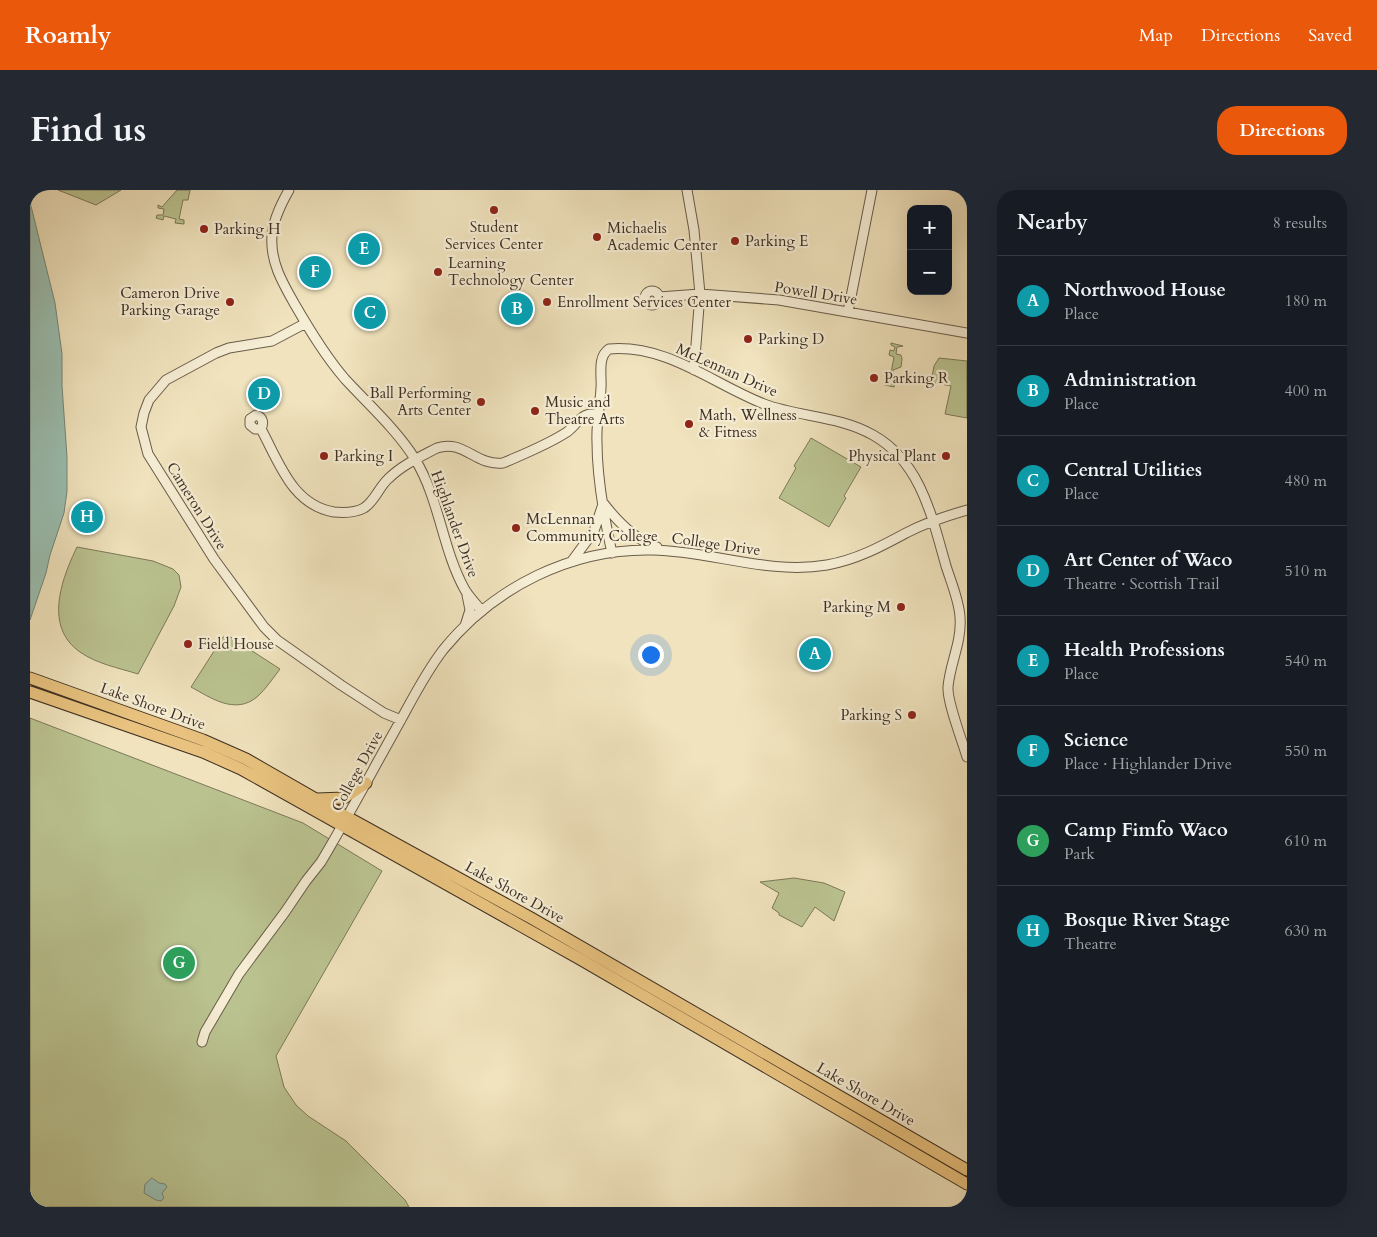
<!DOCTYPE html>
<meta charset="utf-8">
<style>
:root{--surface:#171b24;--page:#242831;--text:#f1f3f6;--muted:#9ea1a6;--line:#363941;--accent:#ea580c}
body{margin:0;font-family:Cardo,serif;background:var(--page);color:var(--text)}
.controls{position:absolute;right:15px;top:15px;display:grid;overflow:hidden;border-radius:10px;box-shadow:0 5px 20px #0002}
.controls button{width:45px;height:45px;display:grid;place-items:center;padding:0;border:0;border-bottom:1px solid var(--line);background:var(--surface);color:var(--text);font:25px sans-serif}
.you{position:absolute;left:620px;top:464px;width:18px;height:18px;margin:-12px;border:4px solid #fff;border-radius:50%;background:#1a73e8;box-shadow:0 0 0 8px #1a73e833}
.badge{display:grid;place-items:center;width:32px;height:32px;border-radius:50%;background:var(--accent);color:#fff;font-size:16px;font-weight:700}
.pin{position:absolute;translate:-50% -50%;border:2px solid #fff;box-shadow:0 1px 5px #0006}
.list{margin:0;padding:0;list-style:none}
h2{display:flex;justify-content:space-between;align-items:center;height:65px;margin:0;padding:0 20px;font-size:21px}
h2 small{font-size:16px;font-weight:400;color:var(--muted)}
.list li{display:grid;grid-template-columns:32px 1fr auto;gap:15px;align-items:center;box-sizing:border-box;height:90px;padding:0 20px;border-top:1px solid var(--line)}
.list b{display:block;font-size:19px;white-space:nowrap}
.list p{margin:0;font-size:16px;white-space:nowrap;color:var(--muted)}
.list em{font-size:16px;font-style:normal;color:var(--muted)}
.map{position:relative;flex:none;width:937px;height:1017px;overflow:hidden;border-radius:20px}
header{display:flex;align-items:center;gap:30px;box-sizing:border-box;height:70px;padding:0 25px;background:var(--accent);color:#fff}
header strong{font-size:24px}
nav{display:flex;gap:28px;margin-inline-start:auto;font-size:18px}
.intro{display:flex;align-items:center;justify-content:space-between;box-sizing:border-box;height:120px;padding:0 30px}
h1{margin:0;font-size:35px}
.button{padding:12px 22px;border-radius:20px;background:var(--accent);color:#fff;font-size:18px;font-weight:700}
main{display:flex;gap:30px;padding:0 30px}
aside{flex:1;background:var(--surface);border-radius:20px;box-shadow:0 5px 20px #0002}
.map>svg:first-child{display:block}
.green{fill:#bac390;stroke:#7c795a}
.water{fill:#9abeb0;stroke:#758578}
.lines{fill:none;stroke-linecap:round;stroke-linejoin:round}
.minor-casing{stroke:#6a5c4a;stroke-width:11}
.major-casing{stroke:#3e2f24;stroke-width:13}
.minor{stroke:#f5edd4;stroke-width:9}
.major{stroke:#e8c27e;stroke-width:11}
.poi-dot{fill:#8f2418;stroke:#f5edd4;stroke-width:2}
.labels{text-anchor:middle;dominant-baseline:central;stroke-width:4.5;stroke-linejoin:round;paint-order:stroke}
.poi-label{font-size:15px;fill:#3e2f24;stroke:#f5edd4;text-anchor:start}
.street-label{font-size:15px;fill:#3e2f24;stroke:#f5edd4}
</style>
<header>
<strong>Roamly</strong>
<nav><a>Map</a><a>Directions</a><a>Saved</a></nav>
</header>
<div class="intro"><h1>Find us</h1><a class="button">Directions</a></div>
<main>
<div class="map">
<svg width="937" height="1017" viewBox="0 0 937 1017">
<rect width="100%" height="100%" fill="#f0e3bd"/>
<filter id="stains"><feTurbulence type="fractalNoise" baseFrequency=".004" numOctaves="4"/><feColorMatrix values="0 0 0 0 .2 0 0 0 0 .09 0 0 0 0 .02 0 0 0 .5 -.17"/></filter>
<radialGradient id="worn" r=".72"><stop offset=".6" stop-color="#630" stop-opacity="0"/><stop offset="1" stop-color="#630" stop-opacity=".3"/></radialGradient>
<path class="green" d="M 28,0 L 91,0 L 66,15 Z
M 147,0 L 160,0 L 158,10 L 153,10 L 149,29 L 154,30 L 154,34 L 145,33 L 146,29 L 134,26 L 133,30 L 126,28 L 127,25 L 133,25 L 134,19 L 128,18 L 128,15 L 132,17 Z
M 861,153 L 873,156 L 867,157 L 866,164 L 871,165 L 872,169 L 871,177 L 863,180 L 862,189 L 866,191 L 864,197 L 855,195 L 853,194 L 855,188 L 860,188 L 864,167 L 859,165 L 860,160 L 864,161 L 865,157 L 861,155 Z
M 909,168 L 937,171 L 937,228 L 915,224 L 921,196 L 901,192 L 904,176 Z
M 781,248 L 831,277 L 814,306 L 816,308 L 799,337 L 749,308 L 766,278 L 764,276 Z
M 47,357 L 123,371 L 143,379 L 149,385 L 151,397 L 144,416 L 108,484 C 89,478 67,474 50,462 C 14,437 31,390 47,357 Z
M 199,446 L 250,479 C 243,488 236,499 227,507 C 205,525 181,508 161,497 L 193,447 Z
M 0,528 L 273,633 L 352,681 L 246,866 L 254,897 L 266,915 L 278,926 L 316,951 L 375,1010 L 379,1017 L 0,1017 Z
M 764,688 L 794,693 L 815,702 L 804,731 L 785,717 L 772,737 L 749,725 L 749,723 L 742,718 L 749,703 L 730,692 Z"/>
<path class="water" d="M 0,12 L 25,113 L 32,164 L 32,196 L 37,267 L 37,301 L 34,323 L 20,365 L 16,383 L 0,430 Z
M 122,988 L 129,993 L 135,994 L 137,997 L 132,1003 L 134,1008 L 131,1011 L 126,1010 L 114,1003 L 115,994 Z"/>
<g class="lines">
<defs>
<path id="minor" d="M 259,0 C 251,14 243,30 242,46 C 240,71 252,92 264,113 C 279,139 295,166 315,189 C 338,214 367,240 385,269 C 410,310 412,359 435,400 C 440,408 446,414 452,421
M 657,0 L 664,40 L 670,104 L 664,180
M615 108a7 7 0 1 1 14 0a7 7 0 1 1-14 0Z
M 629,107 L 670,104 L 749,110 L 937,143
M 818,122 L 842,0
M 276,133 L 242,151 L 199,158 L 186,163 L 136,190 L 119,210 L 114,223 L 111,237 L 118,264 L 184,369 L 234,437 L 247,450 L 311,495 L 354,523 L 371,530
M 231,239 L 225,239 L 220,235 L 220,229 L 226,225 C 233,227 234,233 231,239 C 249,272 262,315 304,322 C 314,323 325,323 334,318 C 345,311 349,297 358,289 C 372,275 390,267 407,258 C 434,249 445,276 473,273 C 494,264 517,255 537,242 C 548,234 552,220 569,225
M 574,314 C 588,332 605,350 627,357
M 582,363 C 574,327 567,289 567,252 C 566,234 570,216 571,198 C 572,185 567,167 579,159 C 637,154 683,194 734,214 C 769,227 810,226 843,245 C 891,272 902,327 916,376 C 921,392 929,410 930,427 C 932,452 920,473 918,497 C 917,512 932,550 937,567
M 542,371 L 564,341 L 572,317
M 435,436 L 440,420 L 437,405
M 172,852 L 175,842 L 209,784 L 255,722 L 276,691 L 291,672 C 316,630 339,587 363,544 C 379,516 393,486 413,460 C 464,397 542,358 623,360 C 681,361 739,385 797,375 C 826,370 850,357 876,343 C 895,333 916,326 937,320"/>
<path id="major" d="M 0,488 L 173,550 L 216,569 L 317,627 L 501,728 L 937,980
M 0,502 L 173,562 L 211,579 L 550,769 L 937,994
M 287,609 L 314,608 L 336,593"/>
</defs>
<use href="#minor" class="minor-casing"/>
<use href="#major" class="major-casing"/>
<use href="#minor" class="minor"/>
<use href="#major" class="major"/>
</g>
<g class="poi-dot">
<circle cx="464" cy="20" r="5"/>
<circle cx="174" cy="39" r="5"/>
<circle cx="567" cy="47" r="5"/>
<circle cx="705" cy="51" r="5"/>
<circle cx="408" cy="82" r="5"/>
<circle cx="200" cy="112" r="5"/>
<circle cx="517" cy="112" r="5"/>
<circle cx="718" cy="149" r="5"/>
<circle cx="844" cy="188" r="5"/>
<circle cx="451" cy="212" r="5"/>
<circle cx="505" cy="221" r="5"/>
<circle cx="659" cy="234" r="5"/>
<circle cx="294" cy="266" r="5"/>
<circle cx="916" cy="266" r="5"/>
<circle cx="486" cy="338" r="5"/>
<circle cx="871" cy="417" r="5"/>
<circle cx="158" cy="454" r="5"/>
<circle cx="882" cy="525" r="5"/>
</g>
<g class="labels">
<g class="poi-label">
<text x="464" y="37" text-anchor="middle">Student<tspan x="464" dy="17">Services Center</tspan></text>
<text x="577" y="38">Michaelis<tspan x="577" dy="17">Academic Center</tspan></text>
<text x="184" y="39">Parking H</text>
<text x="715" y="51">Parking E</text>
<text x="418" y="73">Learning<tspan x="418" dy="17">Technology Center</tspan></text>
<text x="190" y="103" text-anchor="end">Cameron Drive<tspan x="190" dy="17">Parking Garage</tspan></text>
<text x="527" y="112">Enrollment Services Center</text>
<text x="728" y="149">Parking D</text>
<text x="854" y="188">Parking R</text>
<text x="441" y="203" text-anchor="end">Ball Performing<tspan x="441" dy="17">Arts Center</tspan></text>
<text x="515" y="212">Music and<tspan x="515" dy="17">Theatre Arts</tspan></text>
<text x="669" y="225">Math, Wellness<tspan x="669" dy="17">&amp; Fitness</tspan></text>
<text x="304" y="266">Parking I</text>
<text x="906" y="266" text-anchor="end">Physical Plant</text>
<text x="496" y="329">McLennan<tspan x="496" dy="17">Community College</tspan></text>
<text x="861" y="417" text-anchor="end">Parking M</text>
<text x="168" y="454">Field House</text>
<text x="872" y="525" text-anchor="end">Parking S</text>
</g>
<g class="street-label">
<text transform="translate(786 103) rotate(9)">Powell Drive</text>
<text transform="translate(697 180) rotate(24)">McLennan Drive</text>
<text transform="translate(167 316) rotate(58)">Cameron Drive</text>
<text transform="translate(425 334) rotate(70)">Highlander Drive</text>
<text transform="translate(686 354) rotate(8)">College Drive</text>
<text transform="translate(123 516) rotate(20)">Lake Shore Drive</text>
<text transform="translate(327 581) rotate(-61)">College Drive</text>
<text transform="translate(485 702) rotate(29)">Lake Shore Drive</text>
<text transform="translate(836 904) rotate(30)">Lake Shore Drive</text>
</g>
</g>
<rect width="100%" height="100%" filter="url(#stains)"/>
<rect width="100%" height="100%" fill="url(#worn)"/>
</svg>
<div class="controls">
<button>+</button>
<button>−</button>
</div>
<div class="you"></div>
<div class="pin badge" style="left:785px;top:464px;background:#0f9aa8">A</div>
<div class="pin badge" style="left:487px;top:119px;background:#0f9aa8">B</div>
<div class="pin badge" style="left:340px;top:123px;background:#0f9aa8">C</div>
<div class="pin badge" style="left:234px;top:204px;background:#0f9aa8">D</div>
<div class="pin badge" style="left:334px;top:59px;background:#0f9aa8">E</div>
<div class="pin badge" style="left:285px;top:82px;background:#0f9aa8">F</div>
<div class="pin badge" style="left:149px;top:773px;background:#2e9e5b">G</div>
<div class="pin badge" style="left:57px;top:327px;background:#0f9aa8">H</div>
</div>
<aside>
<h2>Nearby<small>8 results</small></h2>
<ul class="list">
<li><span class="badge" style="background:#0f9aa8">A</span><div><b>Northwood House</b><p>Place</p></div><em>180 m</em></li>
<li><span class="badge" style="background:#0f9aa8">B</span><div><b>Administration</b><p>Place</p></div><em>400 m</em></li>
<li><span class="badge" style="background:#0f9aa8">C</span><div><b>Central Utilities</b><p>Place</p></div><em>480 m</em></li>
<li><span class="badge" style="background:#0f9aa8">D</span><div><b>Art Center of Waco</b><p>Theatre · Scottish Trail</p></div><em>510 m</em></li>
<li><span class="badge" style="background:#0f9aa8">E</span><div><b>Health Professions</b><p>Place</p></div><em>540 m</em></li>
<li><span class="badge" style="background:#0f9aa8">F</span><div><b>Science</b><p>Place · Highlander Drive</p></div><em>550 m</em></li>
<li><span class="badge" style="background:#2e9e5b">G</span><div><b>Camp Fimfo Waco</b><p>Park</p></div><em>610 m</em></li>
<li><span class="badge" style="background:#0f9aa8">H</span><div><b>Bosque River Stage</b><p>Theatre</p></div><em>630 m</em></li>
</ul>
</aside>
</main>
